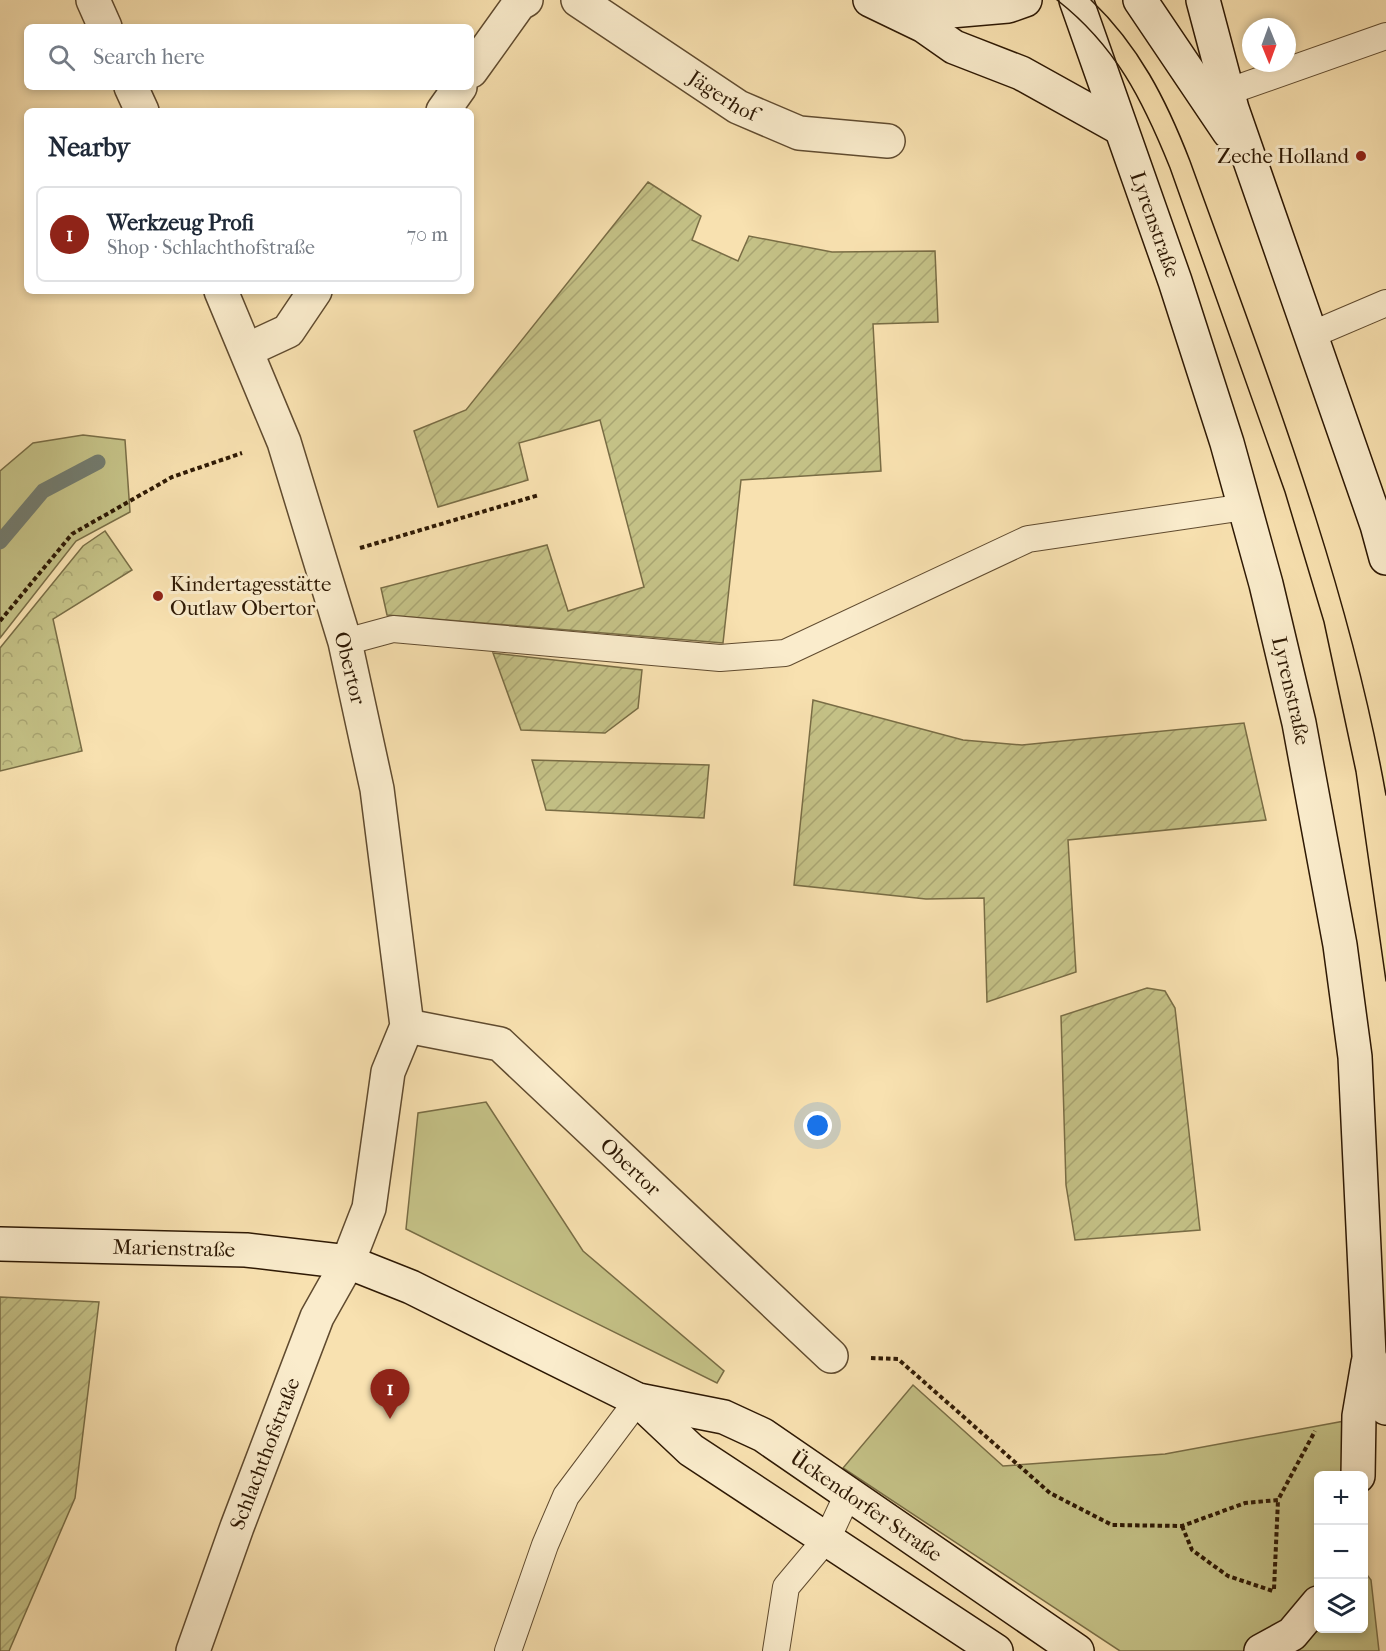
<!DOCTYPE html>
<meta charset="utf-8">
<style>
:root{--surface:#fff;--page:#f6f6f7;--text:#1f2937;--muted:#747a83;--line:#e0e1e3;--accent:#8f2418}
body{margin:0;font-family:"IM FELL French Canon",serif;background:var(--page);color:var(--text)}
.controls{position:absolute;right:18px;bottom:18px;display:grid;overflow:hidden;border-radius:9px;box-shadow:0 3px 9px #0003}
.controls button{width:54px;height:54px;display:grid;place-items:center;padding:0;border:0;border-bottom:2px solid var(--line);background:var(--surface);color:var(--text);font:30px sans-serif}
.compass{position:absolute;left:1242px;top:18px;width:54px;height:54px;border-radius:50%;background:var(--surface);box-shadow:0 3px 9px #0003;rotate:179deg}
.you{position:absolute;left:818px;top:1126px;width:21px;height:21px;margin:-15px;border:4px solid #fff;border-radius:50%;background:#1a73e8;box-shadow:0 0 0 9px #1a73e833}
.badge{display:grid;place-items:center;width:39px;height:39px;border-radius:50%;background:var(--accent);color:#fff;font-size:20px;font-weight:700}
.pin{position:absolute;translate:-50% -50px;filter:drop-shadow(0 2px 3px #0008)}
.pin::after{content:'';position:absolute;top:32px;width:21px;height:18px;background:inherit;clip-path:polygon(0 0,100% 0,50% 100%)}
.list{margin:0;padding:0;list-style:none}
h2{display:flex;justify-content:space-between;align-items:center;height:78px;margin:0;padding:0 24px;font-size:26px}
h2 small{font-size:20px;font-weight:400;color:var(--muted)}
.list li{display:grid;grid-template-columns:39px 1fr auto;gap:18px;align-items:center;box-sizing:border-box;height:96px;margin:0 12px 12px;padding:0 12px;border:2px solid var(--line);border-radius:9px}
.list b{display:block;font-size:22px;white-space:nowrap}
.list p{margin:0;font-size:20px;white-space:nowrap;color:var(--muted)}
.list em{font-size:20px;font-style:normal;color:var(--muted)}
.icon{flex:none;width:33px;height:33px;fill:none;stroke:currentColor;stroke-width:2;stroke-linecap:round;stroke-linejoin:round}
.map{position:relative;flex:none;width:1386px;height:1651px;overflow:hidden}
.search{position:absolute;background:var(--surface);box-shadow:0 3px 9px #0003;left:24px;top:24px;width:450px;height:66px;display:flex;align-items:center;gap:15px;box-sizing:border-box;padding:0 21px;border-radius:9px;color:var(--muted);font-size:22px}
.panel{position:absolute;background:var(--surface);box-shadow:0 3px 9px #0003;left:24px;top:108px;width:450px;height:186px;border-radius:9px}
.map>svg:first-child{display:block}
.grass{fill:#c4c186;stroke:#796d45;stroke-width:1.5}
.park{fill:url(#park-crowns);stroke:#796d45;stroke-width:1.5}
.garden{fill:url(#garden-furrows);stroke:#796d45;stroke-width:1.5}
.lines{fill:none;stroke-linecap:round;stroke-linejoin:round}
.stream{stroke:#727b6e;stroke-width:15}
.lane-casing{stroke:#604b2f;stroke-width:28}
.street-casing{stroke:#604b2f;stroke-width:36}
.secondary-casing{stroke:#2e1904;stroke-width:36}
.path{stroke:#2e1904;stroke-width:4;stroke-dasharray:4.5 3;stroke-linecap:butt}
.lane{stroke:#faeccc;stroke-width:26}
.street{stroke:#faeccc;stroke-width:33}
.secondary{stroke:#faeccc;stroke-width:33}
.tram{stroke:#2e1904;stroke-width:1.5}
.poi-dot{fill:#8f2418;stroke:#faeccc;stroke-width:2}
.labels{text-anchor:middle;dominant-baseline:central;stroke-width:6;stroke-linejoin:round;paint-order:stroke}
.street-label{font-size:21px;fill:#2e1904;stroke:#faeccc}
.poi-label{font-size:21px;fill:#2e1904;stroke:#faeccc;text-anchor:end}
</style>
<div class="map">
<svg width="1386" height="1651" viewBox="0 0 1386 1651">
<defs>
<pattern id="park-crowns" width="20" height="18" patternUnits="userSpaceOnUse" patternTransform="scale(1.5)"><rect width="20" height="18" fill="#c4c186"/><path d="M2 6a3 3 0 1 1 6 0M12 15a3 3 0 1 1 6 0" fill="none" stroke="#a9a572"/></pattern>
<pattern id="garden-furrows" width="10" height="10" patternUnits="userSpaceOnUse" patternTransform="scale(1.5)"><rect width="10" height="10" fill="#c4c186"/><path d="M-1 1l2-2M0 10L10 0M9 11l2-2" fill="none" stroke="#a9a572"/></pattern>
</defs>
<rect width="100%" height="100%" fill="#f8e1b0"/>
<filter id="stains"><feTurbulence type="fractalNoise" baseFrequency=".00333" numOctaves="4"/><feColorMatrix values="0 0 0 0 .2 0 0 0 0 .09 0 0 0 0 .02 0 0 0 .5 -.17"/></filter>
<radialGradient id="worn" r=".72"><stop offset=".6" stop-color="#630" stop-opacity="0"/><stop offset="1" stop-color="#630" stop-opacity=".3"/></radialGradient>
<path class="grass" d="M 83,435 L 125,440 L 130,512 L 76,541 L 0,638 L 0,471 L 33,443 Z
M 486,1102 L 583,1251 L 724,1371 L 717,1383 L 406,1229 L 418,1113 Z
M 913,1385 L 1003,1466 L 1165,1454 L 1350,1420 L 1347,1475 L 1318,1476 L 1318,1628 L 1364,1628 L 1364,1571 L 1371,1580 L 1379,1651 L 1120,1651 L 843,1468 Z"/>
<path class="park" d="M 105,531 L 132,570 L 53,619 L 82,751 L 0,771 L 0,648 L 83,546 Z"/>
<path class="garden" d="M 648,182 L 701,216 L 692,240 L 738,261 L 749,236 L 832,252 L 935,251 L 938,322 L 873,324 L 881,471 L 741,480 L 723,643 L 387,615 L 381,588 L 547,545 L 568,611 L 644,587 L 600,420 L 519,443 L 528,480 L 438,507 L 414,431 L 466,410 Z
M 493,653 L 642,670 L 638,708 L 605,733 L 521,730 Z
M 813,700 L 963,740 L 1022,745 L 1244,723 L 1266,820 L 1068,840 L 1076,972 L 987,1002 L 984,898 L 926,899 L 794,885 Z
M 532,760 L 709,765 L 704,818 L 546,810 Z
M 1147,988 L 1165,991 L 1175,1008 L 1200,1230 L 1075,1240 L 1066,1185 L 1061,1016 Z
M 0,1297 L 99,1302 L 75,1498 L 9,1651 L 0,1651 Z"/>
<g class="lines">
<path class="stream" d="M 0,542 L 43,491 L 98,462"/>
<defs>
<path id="lane" d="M 1227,92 L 1386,36
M 1311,335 L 1386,303
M 345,642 L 393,629 L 720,658 L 785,653 L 1028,539 L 1245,507
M 508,1651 L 545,1545 L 566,1496 L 638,1400
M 776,1651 L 786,1587 L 828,1537 L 847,1496"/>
<g id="street">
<path d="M 93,0 L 105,27"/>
<path id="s1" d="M 578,0 L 738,107 L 799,133 L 888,141"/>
<path d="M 471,71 L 519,4 L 526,0"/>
<path d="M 131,87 L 142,111"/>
<path d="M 443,111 L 460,87"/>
<path d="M 247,350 L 288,331 L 315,291"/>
<path id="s2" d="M 407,1026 L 500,1044 L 831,1356"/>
<path id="s3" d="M 193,1651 L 237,1527 L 317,1317 L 348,1262 L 369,1208 L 388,1072 L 407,1026 L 377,789 L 345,642 L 284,442 L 221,291"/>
</g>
<g id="secondary">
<path d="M 870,0 L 924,26 L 954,47 L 1021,73 L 1120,128"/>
<path id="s4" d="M 1076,0 L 1175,281 L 1227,443 L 1266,584 L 1299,723 L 1340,945 L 1355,1057 L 1369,1355 L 1386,1408"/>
<path d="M 1140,0 L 1229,132"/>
<path d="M 1203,0 L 1232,109 L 1377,525 L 1386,558"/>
<path d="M 904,15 L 1008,6 L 1025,0"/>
<path id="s5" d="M 0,1244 L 246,1250 L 348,1262 L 411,1287 L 638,1400 L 724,1417 L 763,1435 L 1077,1651"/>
<path d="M 638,1400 L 691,1450 L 996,1651"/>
<path d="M 1358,1476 L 1359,1416 L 1368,1363"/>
<path d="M 1261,1651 L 1292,1634 L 1318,1603"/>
</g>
</defs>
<use href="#lane" class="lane-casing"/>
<use href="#street" class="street-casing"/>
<use href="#secondary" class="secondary-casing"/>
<path class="path" d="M 360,548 L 539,495
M 0,621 L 72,534 L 172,477 L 242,453
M 871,1358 L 898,1359 L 1050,1493 L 1112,1525 L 1182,1526 L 1245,1503 L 1278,1500 L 1315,1431
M 1182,1526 L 1192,1550 L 1228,1576 L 1273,1591
M 1274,1589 L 1278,1500"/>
<use href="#lane" class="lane"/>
<use href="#street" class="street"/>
<use href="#secondary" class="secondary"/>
<path class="tram" d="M 1057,0 C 1116,46 1143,101 1170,168 L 1285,492 L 1324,622 L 1356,772 L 1386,981
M 1091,0 C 1139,46 1166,99 1190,161 C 1265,369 1347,576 1386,795"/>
</g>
<g class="poi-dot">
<circle cx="1361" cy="156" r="6"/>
<circle cx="158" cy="596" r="6"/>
</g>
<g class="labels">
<g class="street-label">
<text stroke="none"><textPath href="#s1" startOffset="174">Jägerhof</textPath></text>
<text stroke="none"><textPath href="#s4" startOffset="238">Lyrenstraße</textPath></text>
<text transform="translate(350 668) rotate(76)">Obertor</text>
<text stroke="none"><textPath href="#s4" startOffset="724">Lyrenstraße</textPath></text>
<text stroke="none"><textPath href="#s2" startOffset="274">Obertor</textPath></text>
<text stroke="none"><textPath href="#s5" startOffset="174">Marienstraße</textPath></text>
<text stroke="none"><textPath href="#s3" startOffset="210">Schlachthofstraße</textPath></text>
<text stroke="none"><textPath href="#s5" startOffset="926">Ückendorfer Straße</textPath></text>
</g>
<g class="poi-label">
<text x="1349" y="156">Zeche Holland</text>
<text x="170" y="584" text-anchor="start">Kindertagesstätte<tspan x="170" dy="24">Outlaw Obertor</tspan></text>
</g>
</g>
<rect width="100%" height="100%" filter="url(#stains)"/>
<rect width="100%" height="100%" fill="url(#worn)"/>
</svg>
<div class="controls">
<button>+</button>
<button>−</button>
<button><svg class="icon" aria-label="layers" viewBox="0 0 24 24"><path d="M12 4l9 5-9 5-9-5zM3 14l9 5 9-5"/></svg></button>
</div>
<svg class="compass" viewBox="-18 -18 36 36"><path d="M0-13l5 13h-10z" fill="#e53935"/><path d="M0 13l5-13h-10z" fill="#747a83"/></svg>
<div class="you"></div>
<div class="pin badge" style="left:390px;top:1419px">1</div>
<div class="search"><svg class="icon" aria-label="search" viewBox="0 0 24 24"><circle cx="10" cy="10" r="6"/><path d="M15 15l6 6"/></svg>Search here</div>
<section class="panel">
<h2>Nearby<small></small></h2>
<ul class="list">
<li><span class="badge">1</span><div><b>Werkzeug Profi</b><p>Shop · Schlachthofstraße</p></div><em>70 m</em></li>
</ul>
</section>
</div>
